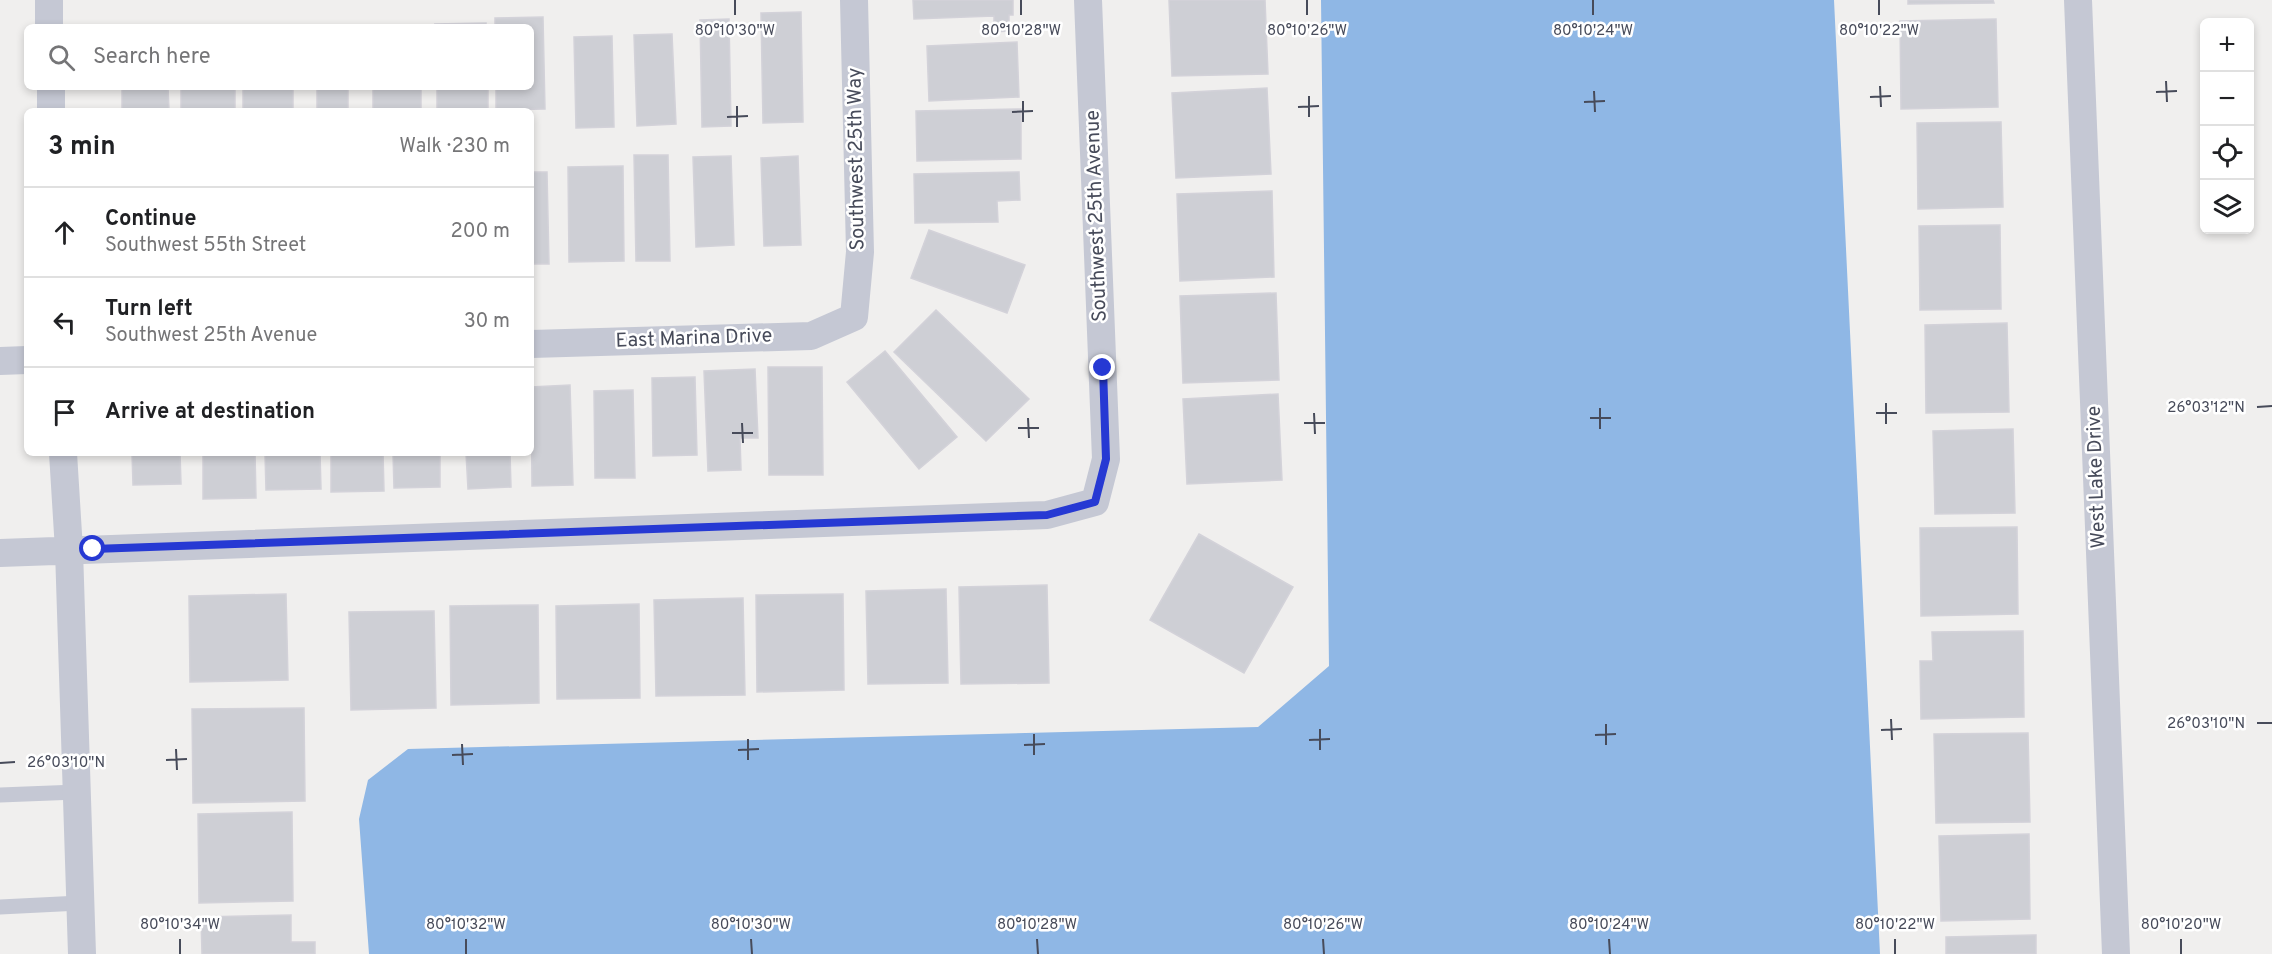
<!DOCTYPE html>
<meta charset="utf-8">
<style>
:root{--surface:#fff;--page:#f6f6f6;--text:#202124;--muted:#757577;--line:#e0e0e0}
body{margin:0;font-family:Overpass,sans-serif;background:var(--page);color:var(--text)}
.controls{position:absolute;right:18px;top:18px;display:grid;overflow:hidden;border-radius:9px;box-shadow:0 3px 9px #0003}
.controls button{width:54px;height:54px;display:grid;place-items:center;padding:0;border:0;border-bottom:2px solid var(--line);background:var(--surface);color:var(--text);font:30px sans-serif}
.stop{position:absolute;width:18px;height:18px;margin:-14px;border:4px solid #2639d3;border-radius:50%;background:#fff}
.stop.end{background:#2639d3;border-color:#fff;box-shadow:0 2px 6px #0008}
.list{margin:0;padding:0;list-style:none}
h2{display:flex;justify-content:space-between;align-items:center;height:78px;margin:0;padding:0 24px;font-size:26px}
h2 small{font-size:20px;font-weight:400;color:var(--muted)}
.list li{display:grid;grid-template-columns:39px 1fr auto;gap:18px;align-items:center;box-sizing:border-box;height:90px;padding:0 24px;border-top:2px solid var(--line)}
.list b{display:block;font-size:22px;white-space:nowrap}
.list p{margin:0;font-size:20px;white-space:nowrap;color:var(--muted)}
.list em{font-size:20px;font-style:normal;color:var(--muted)}
.icon{flex:none;width:33px;height:33px;fill:none;stroke:currentColor;stroke-width:2;stroke-linecap:round;stroke-linejoin:round}
.map{position:relative;flex:none;width:2272px;height:954px;overflow:hidden}
.search{position:absolute;background:var(--surface);box-shadow:0 3px 9px #0003;left:24px;top:24px;width:510px;height:66px;display:flex;align-items:center;gap:15px;box-sizing:border-box;padding:0 21px;border-radius:9px;color:var(--muted);font-size:22px}
.panel{position:absolute;background:var(--surface);box-shadow:0 3px 9px #0003;left:24px;top:108px;width:510px;height:348px;border-radius:9px}
.map>svg:first-child{display:block}
.water{fill:#8fb7e5}
.building{fill:#cecfd5;stroke:#d3d2d9;stroke-width:1.5}
.lines{fill:none;stroke-linecap:round;stroke-linejoin:round}
.lane{stroke:#c5c8d4;stroke-width:15}
.street{stroke:#c5c8d4;stroke-width:28}
.route{stroke:#2639d3;stroke-width:8}
.ticks{fill:none;stroke:#474b5a;stroke-width:2}
.labels{text-anchor:middle;dominant-baseline:central;stroke-width:5;stroke-linejoin:round;paint-order:stroke}
.street-label{font-size:20px;fill:#474b5a;stroke:#fff}
.ticks-label{font-size:15px;text-anchor:middle;fill:#474b5a;stroke:#fff;stroke-width:5;stroke-linejoin:round;paint-order:stroke}
</style>
<div class="map">
<svg width="2272" height="954" viewBox="0 0 2272 954">
<rect width="100%" height="100%" fill="#f0efee"/>
<path class="water" d="M 1321,0 L 1834,0 L 1880,954 L 369,954 L 359,819 L 368,780 L 408,749 L 1258,727 L 1329,666 Z"/>
<path class="building" d="M 913,0 L 1013,0 L 1013,15 L 1009,15 L 1009,31 L 994,32 L 994,16 L 914,19 Z
M 1169,0 L 1265,0 L 1268,74 L 1172,76 Z
M 1908,0 L 1993,0 L 1994,3 L 1908,4 Z
M 801,12 L 803,122 L 763,123 L 761,13 Z
M 543,17 L 545,109 L 496,110 L 496,87 L 531,87 L 531,27 L 495,27 L 495,18 Z
M 729,19 L 731,126 L 702,127 L 700,20 Z
M 1996,19 L 1998,107 L 1901,109 L 1900,21 Z
M 486,23 L 486,27 L 436,27 L 435,24 Z
M 672,34 L 676,124 L 637,126 L 634,35 Z
M 612,36 L 614,127 L 576,128 L 574,37 Z
M 1017,42 L 1019,97 L 929,101 L 927,46 Z
M 122,87 L 168,87 L 169,111 L 122,111 Z
M 181,87 L 235,87 L 235,111 L 181,111 Z
M 243,87 L 293,87 L 293,111 L 243,111 Z
M 317,87 L 348,87 L 348,111 L 317,111 Z
M 373,87 L 421,87 L 421,111 L 373,111 Z
M 437,87 L 488,87 L 488,111 L 437,111 Z
M 1267,88 L 1271,174 L 1176,178 L 1172,93 Z
M 1021,109 L 1021,159 L 917,161 L 916,111 Z
M 2001,122 L 2003,207 L 1918,209 L 1917,123 Z
M 634,155 L 668,155 L 670,261 L 636,261 Z
M 731,156 L 734,245 L 696,247 L 693,157 Z
M 798,156 L 801,245 L 764,246 L 761,158 Z
M 623,166 L 624,261 L 569,262 L 568,167 Z
M 531,172 L 547,172 L 549,264 L 531,264 Z
M 1019,172 L 1020,200 L 997,201 L 998,222 L 915,223 L 914,174 Z
M 1272,191 L 1274,277 L 1180,281 L 1177,194 Z
M 2000,225 L 2001,309 L 1920,310 L 1919,226 Z
M 929,230 L 1025,265 L 1007,313 L 911,278 Z
M 1276,293 L 1279,380 L 1183,383 L 1180,296 Z
M 936,310 L 1029,399 L 986,441 L 894,352 Z
M 2007,323 L 2009,412 L 1926,413 L 1925,325 Z
M 885,351 L 957,437 L 919,469 L 847,382 Z
M 768,367 L 822,367 L 823,475 L 769,475 Z
M 755,369 L 758,438 L 740,438 L 741,470 L 708,471 L 704,371 Z
M 695,377 L 697,455 L 653,456 L 652,378 Z
M 570,385 L 573,485 L 532,486 L 531,387 Z
M 633,390 L 635,478 L 595,478 L 594,391 Z
M 1278,394 L 1282,480 L 1187,484 L 1183,399 Z
M 2013,429 L 2015,513 L 1935,514 L 1933,431 Z
M 132,453 L 180,453 L 181,484 L 133,485 Z
M 203,453 L 255,453 L 256,498 L 203,499 Z
M 265,453 L 320,453 L 321,489 L 266,490 Z
M 331,453 L 383,453 L 384,491 L 331,492 Z
M 393,453 L 440,453 L 440,487 L 394,488 Z
M 466,453 L 510,453 L 511,487 L 468,489 Z
M 2017,527 L 2018,614 L 1921,616 L 1920,528 Z
M 1199,534 L 1293,587 L 1244,673 L 1150,620 Z
M 1047,585 L 1049,683 L 961,684 L 959,587 Z
M 946,589 L 948,683 L 868,684 L 866,591 Z
M 286,594 L 288,680 L 190,682 L 189,596 Z
M 843,594 L 844,690 L 757,692 L 756,595 Z
M 743,598 L 745,695 L 656,696 L 654,600 Z
M 639,604 L 640,698 L 557,699 L 556,606 Z
M 538,605 L 539,703 L 451,705 L 450,606 Z
M 434,611 L 436,708 L 351,710 L 349,612 Z
M 2023,631 L 2024,717 L 1921,719 L 1920,661 L 1933,661 L 1932,632 Z
M 304,708 L 305,801 L 193,803 L 192,709 Z
M 2028,733 L 2030,822 L 1936,823 L 1934,734 Z
M 292,812 L 293,901 L 199,903 L 198,814 Z
M 2029,834 L 2030,919 L 1941,921 L 1939,836 Z
M 291,915 L 291,942 L 315,942 L 315,954 L 202,954 L 201,917 Z
M 2036,935 L 2036,954 L 1946,954 L 1946,937 Z"/>
<g class="lines">
<path class="lane" d="M 0,795 L 77,792
M 0,907 L 80,903"/>
<path class="street" d="M 49,0 L 49,27
M 2078,0 L 2116,954
M 51,87 L 51,111
M 531,344 L 811,336 L 854,317 L 860,252 L 854,0
M 0,361 L 27,360
M 63,453 L 69,550 L 82,954
M 0,553 L 1047,515 L 1095,502 L 1106,459 L 1088,0"/>
</g>
<g class="lines">
<path class="route" d="M 93,549 L 1047,515 L 1095,502 L 1106,459 L 1103,368"/>
</g>
<path class="ticks" d="M 735,0 L 735,15M 1021,0 L 1021,15M 1307,0 L 1307,15M 1593,0 L 1593,15M 1879,0 L 1879,15M 2166,81 L 2167,102M 1880,86 L 1881,107M 1594,91 L 1595,112M 2156,92 L 2177,91M 1309,96 L 1309,117M 1870,97 L 1891,96M 1023,101 L 1023,122M 1584,102 L 1605,101M 737,106 L 737,127M 1298,107 L 1319,106M 1012,112 L 1033,111M 727,117 L 748,116M 1886,403 L 1886,424M 2257,407 L 2272,406M 1600,408 L 1600,429M 1314,413 L 1315,434M 1876,413 L 1897,413M 1028,418 L 1029,438M 1590,418 L 1611,418M 742,423 L 743,443M 1304,423 L 1325,423M 1018,428 L 1039,428M 732,433 L 753,433M 1891,719 L 1892,740M 2257,723 L 2272,723M 1606,724 L 1606,745M 1320,729 L 1320,750M 1881,730 L 1902,729M 1034,734 L 1034,755M 1595,735 L 1616,734M 748,739 L 748,760M 1309,740 L 1330,739M 462,744 L 463,765M 1024,745 L 1045,744M 176,749 L 177,770M 738,750 L 759,749M 452,755 L 473,754M 166,760 L 187,759M 0,763 L 15,762M 180,939 L 180,954M 466,939 L 466,954M 751,939 L 752,954M 1037,939 L 1038,954M 1323,939 L 1324,954M 1609,939 L 1610,954M 1895,939 L 1895,954M 2181,939 L 2181,954"/>
<g class="labels">
<g class="street-label">
<text transform="translate(857 159) rotate(-91)">Southwest 25th Way</text>
<text transform="translate(1097 216) rotate(-92)">Southwest 25th Avenue</text>
<text transform="translate(694 339) rotate(-2)">East Marina Drive</text>
<text transform="translate(2097 477) rotate(-92)">West Lake Drive</text>
</g>
</g>
<g class="ticks-label">
<text x="735" y="35">80°10'30"W</text>
<text x="1021" y="35">80°10'28"W</text>
<text x="1307" y="35">80°10'26"W</text>
<text x="1593" y="35">80°10'24"W</text>
<text x="1879" y="35">80°10'22"W</text>
<text x="2206" y="412">26°03'12"N</text>
<text x="2206" y="728">26°03'10"N</text>
<text x="66" y="767">26°03'10"N</text>
<text x="180" y="929">80°10'34"W</text>
<text x="466" y="929">80°10'32"W</text>
<text x="751" y="929">80°10'30"W</text>
<text x="1037" y="929">80°10'28"W</text>
<text x="1323" y="929">80°10'26"W</text>
<text x="1609" y="929">80°10'24"W</text>
<text x="1895" y="929">80°10'22"W</text>
<text x="2181" y="929">80°10'20"W</text>
</g>
</svg>
<div class="controls">
<button>+</button>
<button>−</button>
<button><svg class="icon" aria-label="locate" viewBox="0 0 24 24"><circle cx="12" cy="12" r="6"/><path d="M12 2v4M12 18v4M2 12h4M18 12h4"/></svg></button>
<button><svg class="icon" aria-label="layers" viewBox="0 0 24 24"><path d="M12 4l9 5-9 5-9-5zM3 14l9 5 9-5"/></svg></button>
</div>
<div class="stop" style="left:93px;top:549px"></div>
<div class="stop end" style="left:1103px;top:368px"></div>
<div class="search"><svg class="icon" aria-label="search" viewBox="0 0 24 24"><circle cx="10" cy="10" r="6"/><path d="M15 15l6 6"/></svg>Search here</div>
<section class="panel">
<h2>3 min<small>Walk · 230 m</small></h2>
<ul class="list">
<li><svg class="icon" aria-label="ahead" viewBox="0 0 24 24"><path d="M12 20V5M6 11l6-6 6 6"/></svg><div><b>Continue</b><p>Southwest 55th Street</p></div><em>200 m</em></li>
<li><svg class="icon" aria-label="left" viewBox="0 0 24 24"><path d="M17 20v-9H6M10 6l-5 5 5 5"/></svg><div><b>Turn left</b><p>Southwest 25th Avenue</p></div><em>30 m</em></li>
<li><svg class="icon" aria-label="arrive" viewBox="0 0 24 24"><path d="M6 21V4h12l-3 4 3 4H6"/></svg><div><b>Arrive at destination</b></div></li>
</ul>
</section>
</div>
